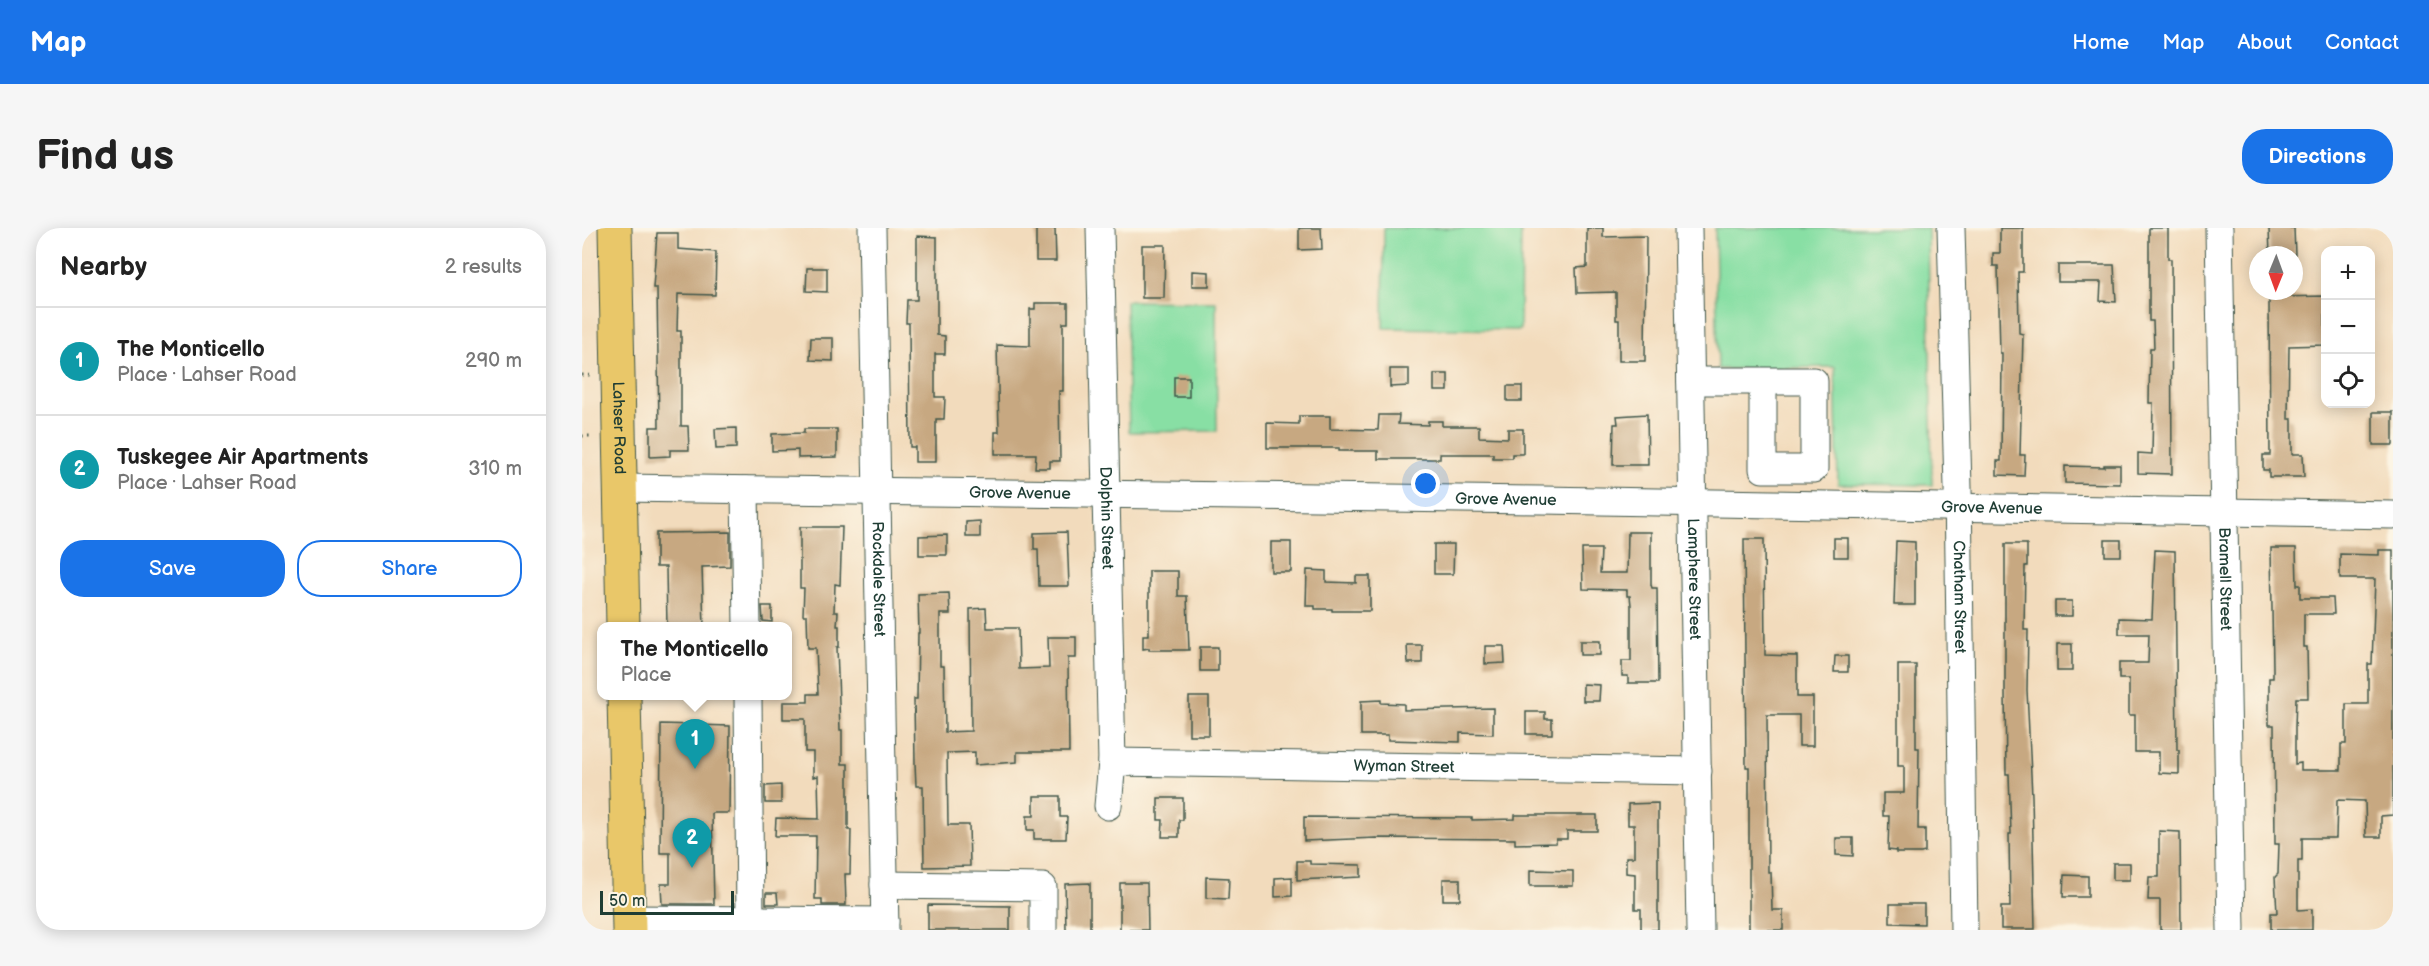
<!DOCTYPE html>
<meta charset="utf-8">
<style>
:root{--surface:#fff;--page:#f6f6f6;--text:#222;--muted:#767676;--line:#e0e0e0;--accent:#1a73e8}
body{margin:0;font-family:"Balsamiq Sans",sans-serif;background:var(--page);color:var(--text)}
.controls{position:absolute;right:18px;top:18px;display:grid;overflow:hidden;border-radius:12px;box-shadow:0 3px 15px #0003}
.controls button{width:54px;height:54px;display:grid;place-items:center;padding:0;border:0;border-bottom:2px solid var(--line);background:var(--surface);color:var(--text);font:30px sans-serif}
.compass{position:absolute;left:1667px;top:18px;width:54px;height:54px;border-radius:50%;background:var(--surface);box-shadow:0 3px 15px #0003;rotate:181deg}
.scale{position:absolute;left:18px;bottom:15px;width:134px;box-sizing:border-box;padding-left:6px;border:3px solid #1f3d34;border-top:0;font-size:16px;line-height:21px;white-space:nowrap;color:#1f3d34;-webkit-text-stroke:4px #fcf5e5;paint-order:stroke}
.you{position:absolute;left:844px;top:256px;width:21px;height:21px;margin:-15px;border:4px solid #fff;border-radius:50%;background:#1a73e8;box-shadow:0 0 0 9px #1a73e833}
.badge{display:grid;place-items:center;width:39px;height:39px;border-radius:50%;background:var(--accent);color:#fff;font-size:20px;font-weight:700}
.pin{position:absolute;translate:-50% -50px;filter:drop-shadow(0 2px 3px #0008)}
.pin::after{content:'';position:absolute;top:32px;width:21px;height:18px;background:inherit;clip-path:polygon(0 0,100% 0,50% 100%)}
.popup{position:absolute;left:15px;top:394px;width:195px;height:78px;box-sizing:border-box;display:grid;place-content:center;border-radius:12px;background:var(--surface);filter:drop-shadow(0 2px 4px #0005);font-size:20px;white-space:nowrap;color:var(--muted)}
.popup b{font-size:22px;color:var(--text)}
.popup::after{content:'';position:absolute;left:50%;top:100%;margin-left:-12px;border:12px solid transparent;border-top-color:var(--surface)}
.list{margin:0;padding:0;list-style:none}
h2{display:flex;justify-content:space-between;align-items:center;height:78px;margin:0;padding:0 24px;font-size:26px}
h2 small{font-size:20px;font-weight:400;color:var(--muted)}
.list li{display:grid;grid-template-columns:39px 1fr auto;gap:18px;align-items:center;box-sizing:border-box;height:108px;padding:0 24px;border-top:2px solid var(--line)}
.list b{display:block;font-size:22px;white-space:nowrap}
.list p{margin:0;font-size:20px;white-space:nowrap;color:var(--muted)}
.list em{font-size:20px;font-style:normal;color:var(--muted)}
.actions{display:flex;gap:12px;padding:18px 24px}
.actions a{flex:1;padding:14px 0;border:2px solid var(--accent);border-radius:24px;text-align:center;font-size:21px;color:var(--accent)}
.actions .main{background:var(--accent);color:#fff}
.icon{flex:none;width:33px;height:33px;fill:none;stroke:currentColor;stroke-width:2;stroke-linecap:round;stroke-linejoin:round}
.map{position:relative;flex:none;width:1811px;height:702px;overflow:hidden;border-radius:24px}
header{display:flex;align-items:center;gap:36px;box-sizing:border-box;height:84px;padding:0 30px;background:var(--accent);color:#fff}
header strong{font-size:28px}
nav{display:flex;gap:33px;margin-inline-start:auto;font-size:21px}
.intro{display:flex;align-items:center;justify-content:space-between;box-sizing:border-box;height:144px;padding:0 36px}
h1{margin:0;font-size:42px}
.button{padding:15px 27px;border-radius:24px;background:var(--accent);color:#fff;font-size:21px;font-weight:700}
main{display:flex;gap:36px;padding:0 36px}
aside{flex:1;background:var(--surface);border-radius:24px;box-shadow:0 3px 15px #0003}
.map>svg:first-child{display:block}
.green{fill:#88dfa4;stroke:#548e6c;stroke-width:1.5}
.building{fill:#c7a881}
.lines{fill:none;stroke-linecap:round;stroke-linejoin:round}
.minor-casing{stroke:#3f5548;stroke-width:29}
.major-casing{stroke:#3f5548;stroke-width:35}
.path{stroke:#3f5548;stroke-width:3;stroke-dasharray:1.5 4.5;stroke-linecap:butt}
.minor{stroke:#fff;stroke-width:27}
.major{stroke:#e9c769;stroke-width:33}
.labels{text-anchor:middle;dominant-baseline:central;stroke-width:6;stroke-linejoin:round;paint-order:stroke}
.street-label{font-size:16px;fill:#1f3d34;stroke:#fcf5e5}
</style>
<header>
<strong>Map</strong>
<nav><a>Home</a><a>Map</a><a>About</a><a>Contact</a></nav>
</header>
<div class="intro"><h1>Find us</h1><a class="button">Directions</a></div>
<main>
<aside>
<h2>Nearby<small>2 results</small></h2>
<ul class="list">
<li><span class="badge" style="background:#0f9aa8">1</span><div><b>The Monticello</b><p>Place · Lahser Road</p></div><em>290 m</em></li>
<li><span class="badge" style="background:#0f9aa8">2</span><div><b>Tuskegee Air Apartments</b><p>Place · Lahser Road</p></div><em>310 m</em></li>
</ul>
<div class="actions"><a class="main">Save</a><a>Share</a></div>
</aside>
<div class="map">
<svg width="1811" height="702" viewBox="0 0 1811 702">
<rect width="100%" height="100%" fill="#fcf5e5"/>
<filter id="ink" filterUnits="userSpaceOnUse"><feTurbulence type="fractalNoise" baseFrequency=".0167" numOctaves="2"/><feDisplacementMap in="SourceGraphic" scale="12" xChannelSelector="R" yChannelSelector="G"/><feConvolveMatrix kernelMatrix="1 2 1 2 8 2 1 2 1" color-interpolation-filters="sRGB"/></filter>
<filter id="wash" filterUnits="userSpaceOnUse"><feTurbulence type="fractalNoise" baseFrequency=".008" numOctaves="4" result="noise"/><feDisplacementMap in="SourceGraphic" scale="24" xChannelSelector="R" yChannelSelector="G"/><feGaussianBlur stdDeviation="1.35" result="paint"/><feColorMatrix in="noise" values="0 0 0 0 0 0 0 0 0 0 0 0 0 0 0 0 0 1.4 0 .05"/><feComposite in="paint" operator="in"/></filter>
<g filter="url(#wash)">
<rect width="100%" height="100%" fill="#f2dbbc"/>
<path class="green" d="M 802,0 L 939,0 L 938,102 L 801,100 Z
M 1133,0 L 1346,0 L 1350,257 L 1256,256 L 1253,139 L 1136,141 Z
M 544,73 L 634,74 L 635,203 L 547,204 Z"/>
<g id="blocks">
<path class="building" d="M 454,0 L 473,0 L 474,33 L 454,33 Z
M 717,0 L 739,0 L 740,21 L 717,22 Z
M 1005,0 L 1021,0 L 1021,9 L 1064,8 L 1063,133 L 1037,133 L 1037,92 L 1034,92 L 1034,64 L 995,65 L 994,40 L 1005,39 Z
M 1418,0 L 1441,0 L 1441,44 L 1436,44 L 1437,105 L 1441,106 L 1438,227 L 1443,227 L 1442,248 L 1415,247 L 1415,233 L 1419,233 L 1420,125 L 1418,125 L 1416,38 L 1411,38 L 1411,25 L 1418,25 Z
M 1567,0 L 1586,0 L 1586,31 L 1589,31 L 1590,246 L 1556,245 L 1556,225 L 1570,226 L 1571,175 L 1567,175 L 1568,120 L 1572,120 L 1571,93 L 1567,93 Z
M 1687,0 L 1712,0 L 1713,27 L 1688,27 Z
M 75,5 L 96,5 L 96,21 L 134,24 L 133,67 L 96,66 L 95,103 L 99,103 L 99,198 L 106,198 L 107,222 L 88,222 L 88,228 L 68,229 L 68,199 L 77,199 L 75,60 L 71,60 Z
M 335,8 L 355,9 L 355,107 L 363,108 L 363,126 L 353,126 L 353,169 L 363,169 L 362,191 L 354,191 L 354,234 L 333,234 L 333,219 L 328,219 L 327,95 L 324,95 L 325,72 L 335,72 Z
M 560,17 L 583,17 L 582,70 L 560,70 Z
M 1476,37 L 1532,37 L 1534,74 L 1518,73 L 1519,54 L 1476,54 Z
M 225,40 L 245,40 L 245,64 L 224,63 Z
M 610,43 L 627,44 L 627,58 L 610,58 Z
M 1743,68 L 1743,117 L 1707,118 L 1706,191 L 1710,191 L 1710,226 L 1721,226 L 1722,249 L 1687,249 L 1687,242 L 1681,242 L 1681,227 L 1688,227 L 1687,72 L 1692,72 L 1691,69 Z
M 453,75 L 486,75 L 486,95 L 481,95 L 481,163 L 477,163 L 478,233 L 468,233 L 468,240 L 453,240 L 454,226 L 413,226 L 413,204 L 417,204 L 415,117 L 448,118 L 448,81 L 453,81 Z
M 229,110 L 251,110 L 251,133 L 228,132 Z
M 808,141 L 827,141 L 827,158 L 808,159 Z
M 852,146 L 866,146 L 866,163 L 852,163 Z
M 592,149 L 607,149 L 607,169 L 592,169 Z
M 925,158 L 940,158 L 940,173 L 925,173 Z
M 1791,184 L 1811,184 L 1811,217 L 1791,217 Z
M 1065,186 L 1066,237 L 1031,237 L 1032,196 L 1036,196 L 1035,188 Z
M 797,187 L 817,187 L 816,196 L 846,197 L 846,193 L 860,193 L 860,198 L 897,198 L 897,209 L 926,210 L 926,201 L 941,201 L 941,226 L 930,226 L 930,230 L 911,230 L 911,226 L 858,226 L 858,231 L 796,231 L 796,223 L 757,223 L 757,220 L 685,220 L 685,195 L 717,196 L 717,188 L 748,188 L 748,201 L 796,202 Z
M 154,200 L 154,220 L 134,221 L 133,201 Z
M 222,201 L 255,201 L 255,229 L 216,230 L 216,222 L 190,223 L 190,206 L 222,205 Z
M 1522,237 L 1538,237 L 1538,256 L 1483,255 L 1483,238 L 1522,239 Z
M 398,293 L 398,309 L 384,309 L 384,294 Z
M 218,299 L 260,299 L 258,357 L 253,356 L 252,384 L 256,384 L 255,398 L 257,398 L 257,419 L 255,419 L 258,502 L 260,502 L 260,536 L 266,536 L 266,602 L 269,602 L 268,646 L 263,646 L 264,677 L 240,677 L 240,671 L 233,671 L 234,608 L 193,608 L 194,590 L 237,591 L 236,548 L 231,549 L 231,524 L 223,524 L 223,491 L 201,491 L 201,474 L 226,474 L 226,466 L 236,466 L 234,420 L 226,420 L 225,387 L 221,387 L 222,360 L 218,360 Z
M 148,304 L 148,338 L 120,339 L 122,399 L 85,399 L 84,339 L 74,339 L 74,305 Z
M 485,304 L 487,358 L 457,358 L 456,321 L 452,321 L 452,305 Z
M 1046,304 L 1069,304 L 1069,357 L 1070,360 L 1075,360 L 1076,455 L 1046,455 L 1046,448 L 1040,448 L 1040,433 L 1049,433 L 1049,377 L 1048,368 L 1045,368 L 1045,362 L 1001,361 L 1000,321 L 1019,321 L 1018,345 L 1045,345 Z
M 365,307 L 365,327 L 337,327 L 337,308 Z
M 1252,310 L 1266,310 L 1266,329 L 1252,329 Z
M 1162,311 L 1182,311 L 1183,427 L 1215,428 L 1215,469 L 1231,469 L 1231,518 L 1217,518 L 1217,487 L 1185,487 L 1186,644 L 1189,644 L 1190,682 L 1201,682 L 1201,702 L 1167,702 L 1167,539 L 1164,539 Z
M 1523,312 L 1539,312 L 1539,328 L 1523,328 Z
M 1314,313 L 1333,314 L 1333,377 L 1312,377 Z
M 689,314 L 709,314 L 709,344 L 689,344 Z
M 852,316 L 872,316 L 871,346 L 852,346 Z
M 1423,316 L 1445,316 L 1445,338 L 1443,338 L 1442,402 L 1446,402 L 1445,462 L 1450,568 L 1453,701 L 1419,701 L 1419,679 L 1428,679 L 1427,606 L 1429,606 L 1427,546 L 1424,546 L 1423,463 Z
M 1689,320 L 1714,320 L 1715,357 L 1718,357 L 1718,370 L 1751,370 L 1752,386 L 1722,386 L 1722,419 L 1725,419 L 1726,470 L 1714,470 L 1713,499 L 1713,536 L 1719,535 L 1719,542 L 1759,542 L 1759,516 L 1764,516 L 1764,476 L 1786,476 L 1786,436 L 1790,436 L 1793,351 L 1758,351 L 1758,326 L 1797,327 L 1797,322 L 1811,322 L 1811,587 L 1799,588 L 1799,609 L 1784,609 L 1783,573 L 1755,572 L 1754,610 L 1720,610 L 1720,633 L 1716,633 L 1716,682 L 1730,681 L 1730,702 L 1689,702 L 1689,685 L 1695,685 L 1693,649 L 1696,646 L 1697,616 L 1693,616 L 1692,497 L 1687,497 L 1687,450 L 1691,450 L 1691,441 Z
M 1573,322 L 1593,323 L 1595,522 L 1597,522 L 1597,546 L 1577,545 L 1577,524 L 1553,524 L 1553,487 L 1547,487 L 1547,451 L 1537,451 L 1537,435 L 1566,435 L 1567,406 L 1537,406 L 1537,390 L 1570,391 Z
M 725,342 L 744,343 L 744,354 L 774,355 L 774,348 L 788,348 L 788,383 L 750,383 L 750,381 L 733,381 L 733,378 L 724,378 Z
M 567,343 L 596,343 L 596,368 L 605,368 L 607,422 L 567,422 L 567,420 L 561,421 L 561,407 L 567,407 Z
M 367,365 L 368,386 L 358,386 L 358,438 L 362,438 L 363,504 L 389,503 L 388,381 L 404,380 L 405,400 L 436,400 L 437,441 L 467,440 L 466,409 L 494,409 L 494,430 L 486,430 L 487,524 L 435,524 L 435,534 L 393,537 L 393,524 L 365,525 L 366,597 L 387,597 L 388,638 L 342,639 L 341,558 L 334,558 L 333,535 L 332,471 L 335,471 L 336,405 L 337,405 L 336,366 Z
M 1473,373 L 1490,373 L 1490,388 L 1473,388 Z
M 180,378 L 190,378 L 190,394 L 181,393 Z
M 998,413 L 1018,413 L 1018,427 L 998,427 Z
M 1475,416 L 1490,416 L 1490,443 L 1475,443 Z
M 825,417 L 840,417 L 840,435 L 826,435 Z
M 903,418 L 922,418 L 923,435 L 903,436 Z
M 618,419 L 636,419 L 636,443 L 618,443 Z
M 1253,428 L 1266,428 L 1266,444 L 1252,444 Z
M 1316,437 L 1334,437 L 1334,520 L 1337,520 L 1336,601 L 1343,601 L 1343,624 L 1339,625 L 1314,625 L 1314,623 L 1306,622 L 1307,588 L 1301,588 L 1301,565 L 1322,565 L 1322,538 L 1316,538 Z
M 1001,456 L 1018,457 L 1017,473 L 1001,473 Z
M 607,469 L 627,469 L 627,507 L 607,507 Z
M 799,472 L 799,475 L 822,476 L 822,482 L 911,480 L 911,506 L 878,505 L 878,514 L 806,512 L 806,507 L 779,507 L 779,473 Z
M 944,484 L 963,484 L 963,491 L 970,491 L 970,506 L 944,506 Z
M 79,496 L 148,498 L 147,585 L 130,585 L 132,676 L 80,676 L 79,656 L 88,656 L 88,625 L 78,625 Z
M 199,557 L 199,575 L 183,575 L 183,558 Z
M 452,568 L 478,568 L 478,589 L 485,589 L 484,611 L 452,611 L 452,602 L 445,602 L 445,588 L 452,588 Z
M 576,570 L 601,570 L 601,592 L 597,592 L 597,609 L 580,609 L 581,592 L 576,592 Z
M 1076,575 L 1076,702 L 1059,702 L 1059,681 L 1053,681 L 1053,646 L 1044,645 L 1044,629 L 1052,629 L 1052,597 L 1046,597 L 1046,576 Z
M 933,587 L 1015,587 L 1015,603 L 985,603 L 985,611 L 974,611 L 974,615 L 933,616 L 933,611 L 794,610 L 722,613 L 722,589 L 890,590 L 890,592 L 933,591 Z
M 1577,603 L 1598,604 L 1599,702 L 1578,702 L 1578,672 L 1566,672 L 1567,649 L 1577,649 Z
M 1254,610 L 1271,610 L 1271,628 L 1254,627 Z
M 715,633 L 728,633 L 728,636 L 779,637 L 779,649 L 715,652 Z
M 1531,635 L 1548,635 L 1548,652 L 1531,652 Z
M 948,642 L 991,643 L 991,658 L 948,658 Z
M 1482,647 L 1506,648 L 1506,669 L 1481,669 Z
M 624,649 L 647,650 L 646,671 L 624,670 Z
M 710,649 L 710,668 L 693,669 L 693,650 Z
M 861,651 L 878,651 L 878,672 L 861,672 Z
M 508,655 L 508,702 L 484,702 L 483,656 Z
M 538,655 L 565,655 L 566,702 L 538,702 Z
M 184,665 L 195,665 L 196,676 L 184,676 Z
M 1308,676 L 1342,676 L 1342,696 L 1308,695 Z
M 346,677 L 428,678 L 428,702 L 346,702 Z"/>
</g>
</g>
<g filter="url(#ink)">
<use href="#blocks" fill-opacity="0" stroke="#3f5548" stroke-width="1.5"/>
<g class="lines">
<defs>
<g id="minor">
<path id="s1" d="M 290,0 L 303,702"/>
<path id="s2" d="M 518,0 L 530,534 L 526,578"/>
<path id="s3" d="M 1106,0 L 1118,702"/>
<path id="s4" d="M 1369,0 L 1376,260 L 1382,702"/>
<path id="s5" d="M 1637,0 L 1649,702"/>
<path d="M 1109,153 L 1232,153 L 1232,241 L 1181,241 L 1181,153"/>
<path id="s6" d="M 38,260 L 960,272 L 1811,287"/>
<path d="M 163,262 L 165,398"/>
<path d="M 166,468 L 168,692"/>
<path id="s7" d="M 530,534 L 1116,543"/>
<path d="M 302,657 L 461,659 L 461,702"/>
<path d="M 47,691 L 303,693"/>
</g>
<g id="major">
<path id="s8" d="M 33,0 L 41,398"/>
<path d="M 42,468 L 47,702"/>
</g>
</defs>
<use href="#minor" class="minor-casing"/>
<use href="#major" class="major-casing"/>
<path class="path" d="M 0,147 L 8,147
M 0,208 L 9,208"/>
<use href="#minor" class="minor"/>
<use href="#major" class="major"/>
</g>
</g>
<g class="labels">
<g class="street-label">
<text stroke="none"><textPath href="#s8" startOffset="200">Lahser Road</textPath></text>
<text stroke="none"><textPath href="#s6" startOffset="400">Grove Avenue</textPath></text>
<text stroke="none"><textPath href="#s6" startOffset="886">Grove Avenue</textPath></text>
<text stroke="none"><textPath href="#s6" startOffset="1372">Grove Avenue</textPath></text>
<text stroke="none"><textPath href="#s2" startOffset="290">Dolphin Street</textPath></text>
<text stroke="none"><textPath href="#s1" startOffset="351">Rockdale Street</textPath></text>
<text stroke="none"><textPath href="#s3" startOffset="351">Lamphere Street</textPath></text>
<text stroke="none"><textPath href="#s5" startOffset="351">Bramell Street</textPath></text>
<text stroke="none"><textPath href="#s4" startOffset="369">Chatham Street</textPath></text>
<text stroke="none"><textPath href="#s7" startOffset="292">Wyman Street</textPath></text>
</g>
</g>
</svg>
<div class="controls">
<button>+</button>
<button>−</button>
<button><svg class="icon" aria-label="locate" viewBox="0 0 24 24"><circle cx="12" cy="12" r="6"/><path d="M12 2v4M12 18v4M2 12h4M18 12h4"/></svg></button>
</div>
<svg class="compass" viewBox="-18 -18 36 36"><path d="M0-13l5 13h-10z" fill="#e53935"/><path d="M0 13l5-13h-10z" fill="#767676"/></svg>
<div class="scale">50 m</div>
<div class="you"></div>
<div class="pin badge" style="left:113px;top:541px;background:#0f9aa8">1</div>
<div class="popup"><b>The Monticello</b>Place</div>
<div class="pin badge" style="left:110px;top:640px;background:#0f9aa8">2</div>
</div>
</main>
